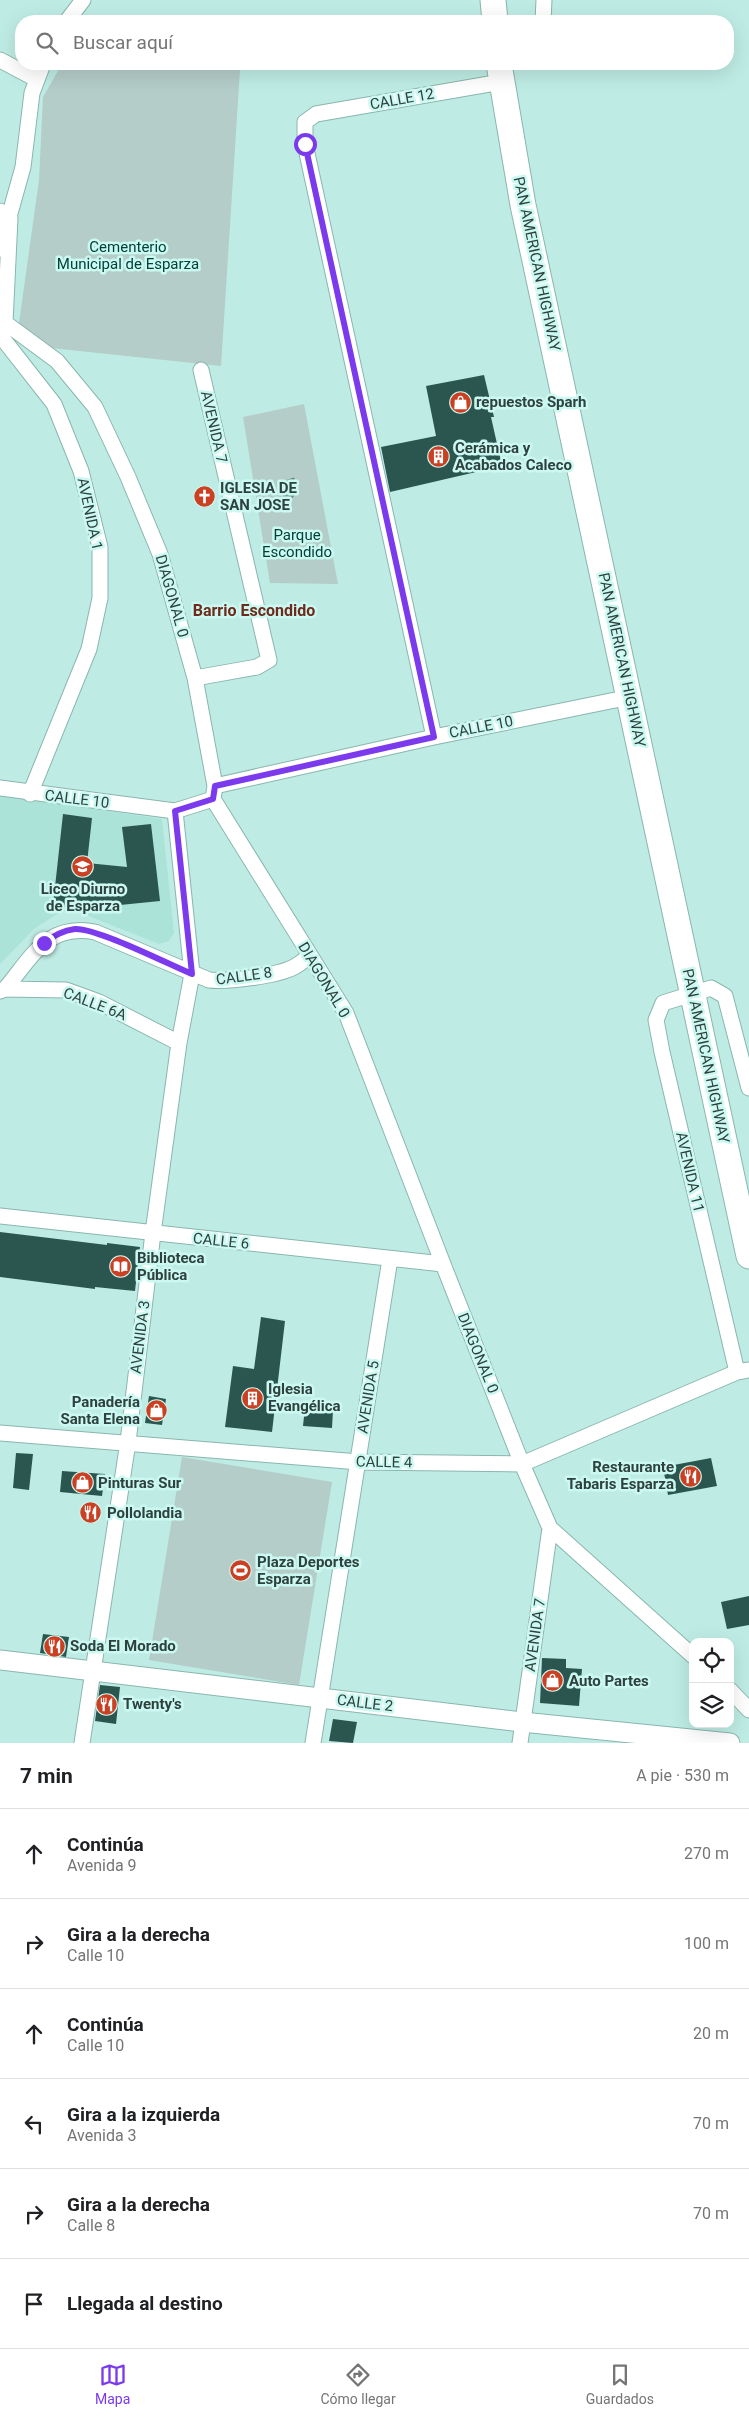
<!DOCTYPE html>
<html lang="es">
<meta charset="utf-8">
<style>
:root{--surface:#fff;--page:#f2f2f2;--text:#202124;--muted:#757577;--line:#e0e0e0;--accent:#7c3aed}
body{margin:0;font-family:Roboto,sans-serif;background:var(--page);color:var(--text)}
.controls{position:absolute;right:15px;bottom:15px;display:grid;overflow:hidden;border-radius:10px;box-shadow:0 5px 20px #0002}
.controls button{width:45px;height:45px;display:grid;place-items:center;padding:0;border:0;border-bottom:1px solid var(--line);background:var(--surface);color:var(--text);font:25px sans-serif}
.stop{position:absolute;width:15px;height:15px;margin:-11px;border:4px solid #7c3aed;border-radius:50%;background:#fff}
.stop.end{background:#7c3aed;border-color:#fff;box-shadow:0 1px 5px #0008}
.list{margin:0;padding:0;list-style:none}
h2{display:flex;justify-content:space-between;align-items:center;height:65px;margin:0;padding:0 20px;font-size:21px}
h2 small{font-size:16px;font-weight:400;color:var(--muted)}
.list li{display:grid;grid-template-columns:32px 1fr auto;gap:15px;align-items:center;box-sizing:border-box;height:90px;padding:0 20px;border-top:1px solid var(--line)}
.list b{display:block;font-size:19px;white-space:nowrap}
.list p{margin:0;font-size:16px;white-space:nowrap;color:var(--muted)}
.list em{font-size:16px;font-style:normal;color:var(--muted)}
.icon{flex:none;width:28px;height:28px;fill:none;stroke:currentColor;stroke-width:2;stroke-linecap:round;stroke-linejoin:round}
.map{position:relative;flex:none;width:749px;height:1743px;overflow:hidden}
.search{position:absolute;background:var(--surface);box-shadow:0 5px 20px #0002;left:15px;right:15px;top:15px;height:55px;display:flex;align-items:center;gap:12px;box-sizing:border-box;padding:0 18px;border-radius:20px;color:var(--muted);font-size:19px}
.sheet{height:605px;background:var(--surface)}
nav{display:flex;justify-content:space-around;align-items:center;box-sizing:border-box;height:70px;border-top:1px solid var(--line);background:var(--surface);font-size:14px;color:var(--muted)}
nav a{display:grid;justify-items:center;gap:2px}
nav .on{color:var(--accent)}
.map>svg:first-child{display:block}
.built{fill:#abe3d9}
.green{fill:#b4cdc9}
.water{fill:#7aa09a;stroke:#63847e}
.building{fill:#2b5650}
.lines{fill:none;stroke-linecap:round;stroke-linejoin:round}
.minor-casing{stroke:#89b6ae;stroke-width:17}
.tertiary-casing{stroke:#89b6ae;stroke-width:21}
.trunk-casing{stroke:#89b6ae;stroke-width:27}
.minor{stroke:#fff;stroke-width:15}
.tertiary{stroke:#fff;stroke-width:19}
.trunk{stroke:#fff;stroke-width:25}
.route{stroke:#7c3aed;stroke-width:6}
.labels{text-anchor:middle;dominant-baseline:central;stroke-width:5;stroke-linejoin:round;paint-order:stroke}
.street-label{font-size:15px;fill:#2e413e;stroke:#cbf9f1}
.park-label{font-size:15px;fill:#03403a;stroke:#cbf9f1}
.poi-label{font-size:15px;font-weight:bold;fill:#2e413e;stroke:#cbf9f1;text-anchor:start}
.neighbourhood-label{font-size:16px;font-weight:bold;fill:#6e2b1c;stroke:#cbf9f1}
</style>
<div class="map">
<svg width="749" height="1743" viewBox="0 0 749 1743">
<rect width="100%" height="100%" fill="#beece4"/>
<path class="built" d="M 0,795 L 162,819 L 174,933 L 169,941 L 159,944 L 81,913 L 60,912 L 34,929 L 0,964 Z"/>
<path class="green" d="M 62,64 L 187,64 L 240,70 L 221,366 L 51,348 L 19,323 L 39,180 L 43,97 Z
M 304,404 L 338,584 L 270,583 L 243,417 Z
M 182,1457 L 332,1482 L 299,1685 L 149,1660 Z"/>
<path class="water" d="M 294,478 L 295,494 L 285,507 L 282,482 Z"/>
<path class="building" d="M 484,375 L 494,417 L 491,417 L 502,466 L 390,492 L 381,447 L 436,436 L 426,386 Z
M 63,814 L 92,818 L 87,863 L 127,867 L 122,827 L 151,824 L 160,901 L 120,905 L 120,907 L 82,904 L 81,909 L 53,905 Z
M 0,1232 L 107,1245 L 107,1243 L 140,1247 L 135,1291 L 95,1287 L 95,1289 L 0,1277 Z
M 261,1317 L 285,1321 L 272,1432 L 225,1427 L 233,1366 L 254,1369 Z
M 149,1396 L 166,1399 L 162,1425 L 145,1423 Z
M 305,1407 L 333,1410 L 332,1428 L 303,1426 Z
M 16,1453 L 33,1454 L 29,1490 L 13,1488 Z
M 711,1458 L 717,1486 L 668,1495 L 663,1467 Z
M 62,1471 L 105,1474 L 102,1496 L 60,1492 Z
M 749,1596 L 749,1625 L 727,1629 L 721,1602 Z
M 43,1634 L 69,1637 L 66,1657 L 40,1653 Z
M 542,1658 L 566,1659 L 566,1668 L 582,1669 L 579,1706 L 540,1703 Z
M 100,1685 L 120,1687 L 116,1724 L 95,1721 Z
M 333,1719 L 357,1722 L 353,1743 L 329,1741 Z"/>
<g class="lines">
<defs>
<path id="minor" d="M 67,21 L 83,0
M 543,21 L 544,0
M 0,60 L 36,79
M 0,211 L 10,218 L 5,323
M 0,249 L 23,167 L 32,93 L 43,64
M 0,319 L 57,361 L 95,407 L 128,477 L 160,554 L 195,678 L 215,786 L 213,799 L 346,1013 L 443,1264 L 522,1464 L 550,1528 L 693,1656
M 0,335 L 54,404 L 81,471 L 100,547 L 100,598 L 89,649 L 30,794
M 195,678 L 257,667 L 269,660 L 201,370
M 434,737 L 305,144 L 305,122 L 316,114 L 501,82
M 215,786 L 434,737 L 630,697
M 0,788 L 175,811 L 213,799
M 5,989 L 66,990 L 99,1002 L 179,1043
M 0,991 L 5,989 C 32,957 47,923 95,932 L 209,980 C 228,982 277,976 294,967 C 300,964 305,959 310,956
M 0,1216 L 443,1264
M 737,1372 L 662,1052 L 656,1020 L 663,1003 L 711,988 L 725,996 L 749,1088
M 0,1433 L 359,1462 L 522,1464 L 737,1372 L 749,1370
M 730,1690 L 749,1710
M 82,1743 L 128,1442 L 153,1233 L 179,1043 L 192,974 L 175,811
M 313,1743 L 390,1259
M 520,1743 L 550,1528"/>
<path id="tertiary" d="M 0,1660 L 522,1722 L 730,1743"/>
<path id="trunk" d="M 493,0 L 495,21
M 499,64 L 523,205 L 749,1256"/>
</defs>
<use href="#minor" class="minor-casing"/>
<use href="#tertiary" class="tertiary-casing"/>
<use href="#trunk" class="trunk-casing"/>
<use href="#minor" class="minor"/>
<use href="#tertiary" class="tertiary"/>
<use href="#trunk" class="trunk"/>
</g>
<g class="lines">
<path class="route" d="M 44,943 C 54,936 63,930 75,929 C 97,928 168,964 192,974 L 175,811 L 213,799 L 215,786 L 434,737 L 305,144"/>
</g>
<defs>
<symbol id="shop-disc" viewBox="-11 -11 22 22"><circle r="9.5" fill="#cb4023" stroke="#cbf9f1"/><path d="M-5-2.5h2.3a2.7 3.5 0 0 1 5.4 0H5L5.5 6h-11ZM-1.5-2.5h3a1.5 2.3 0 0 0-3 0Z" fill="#fff"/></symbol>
<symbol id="building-disc" viewBox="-11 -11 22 22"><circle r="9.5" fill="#cb4023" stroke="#cbf9f1"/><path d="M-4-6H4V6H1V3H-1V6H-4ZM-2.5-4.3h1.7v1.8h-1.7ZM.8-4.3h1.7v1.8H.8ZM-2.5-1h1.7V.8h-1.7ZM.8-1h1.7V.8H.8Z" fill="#fff"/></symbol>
<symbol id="church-disc" viewBox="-11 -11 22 22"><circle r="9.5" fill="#cb4023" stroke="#cbf9f1"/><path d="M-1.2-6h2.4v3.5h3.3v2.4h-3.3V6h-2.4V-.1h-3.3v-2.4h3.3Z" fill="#fff"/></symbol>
<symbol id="school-disc" viewBox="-11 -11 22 22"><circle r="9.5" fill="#cb4023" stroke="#cbf9f1"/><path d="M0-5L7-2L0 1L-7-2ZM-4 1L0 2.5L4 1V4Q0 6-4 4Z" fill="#fff"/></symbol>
<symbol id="library-disc" viewBox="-11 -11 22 22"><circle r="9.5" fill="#cb4023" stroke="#cbf9f1"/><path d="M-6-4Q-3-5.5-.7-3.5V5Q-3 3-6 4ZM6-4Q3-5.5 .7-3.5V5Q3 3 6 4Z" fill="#fff"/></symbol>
<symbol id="restaurant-disc" viewBox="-11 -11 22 22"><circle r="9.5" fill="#cb4023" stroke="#cbf9f1"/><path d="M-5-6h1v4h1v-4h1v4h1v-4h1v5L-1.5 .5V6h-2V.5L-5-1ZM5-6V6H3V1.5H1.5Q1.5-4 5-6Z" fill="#fff"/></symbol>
<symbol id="stadium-disc" viewBox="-11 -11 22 22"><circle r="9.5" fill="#cb4023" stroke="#cbf9f1"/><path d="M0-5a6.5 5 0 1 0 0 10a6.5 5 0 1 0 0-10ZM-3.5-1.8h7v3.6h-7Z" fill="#fff"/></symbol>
</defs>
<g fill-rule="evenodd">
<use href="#shop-disc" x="448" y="390" width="25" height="25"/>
<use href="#building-disc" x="426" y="444" width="25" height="25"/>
<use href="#church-disc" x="192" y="484" width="25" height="25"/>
<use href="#school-disc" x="70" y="854" width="25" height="25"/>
<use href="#library-disc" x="108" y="1254" width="25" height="25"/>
<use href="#building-disc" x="240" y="1386" width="25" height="25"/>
<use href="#shop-disc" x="144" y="1398" width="25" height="25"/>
<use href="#restaurant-disc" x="678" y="1464" width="25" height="25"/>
<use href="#shop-disc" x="70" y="1470" width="25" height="25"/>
<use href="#restaurant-disc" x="78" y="1500" width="25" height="25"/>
<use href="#stadium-disc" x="228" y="1558" width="25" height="25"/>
<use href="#restaurant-disc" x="42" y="1634" width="25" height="25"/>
<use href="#shop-disc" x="540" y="1668" width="25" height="25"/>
<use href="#restaurant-disc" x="94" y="1692" width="25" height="25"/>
</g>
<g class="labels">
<g class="street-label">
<text transform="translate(402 99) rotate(-10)">CALLE 12</text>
<text transform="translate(537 264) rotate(78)">PAN AMERICAN HIGHWAY</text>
<text transform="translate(214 427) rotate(77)">AVENIDA 7</text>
<text transform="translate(90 514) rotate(78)">AVENIDA 1</text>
<text transform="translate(172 596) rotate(74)">DIAGONAL 0</text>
<text transform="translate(622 660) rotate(78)">PAN AMERICAN HIGHWAY</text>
<text transform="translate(481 727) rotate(-11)">CALLE 10</text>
<text transform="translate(77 799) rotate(7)">CALLE 10</text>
<text transform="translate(244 976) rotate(-8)">CALLE 8</text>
<text transform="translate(324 980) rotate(59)">DIAGONAL 0</text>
<text transform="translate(95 1004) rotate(21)">CALLE 6A</text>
<text transform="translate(706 1056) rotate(78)">PAN AMERICAN HIGHWAY</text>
<text transform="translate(690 1172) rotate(77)">AVENIDA 11</text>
<text transform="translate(221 1241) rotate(6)">CALLE 6</text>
<text transform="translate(140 1337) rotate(-83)">AVENIDA 3</text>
<text transform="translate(478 1353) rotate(68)">DIAGONAL 0</text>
<text transform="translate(368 1397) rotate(-81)">AVENIDA 5</text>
<text transform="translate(384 1462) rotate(1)">CALLE 4</text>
<text transform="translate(535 1635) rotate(-82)">AVENIDA 7</text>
<text transform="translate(365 1703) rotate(7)">CALLE 2</text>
</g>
<g class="park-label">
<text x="128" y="247">Cementerio<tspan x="128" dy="17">Municipal de Esparza</tspan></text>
<text x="297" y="535">Parque<tspan x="297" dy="17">Escondido</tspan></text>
</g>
<g class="poi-label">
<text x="476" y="402">repuestos Sparh</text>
<text x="455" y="448">Cerámica y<tspan x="455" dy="17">Acabados Caleco</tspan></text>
<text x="220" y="488">IGLESIA DE<tspan x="220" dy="17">SAN JOSE</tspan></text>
<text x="83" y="889" text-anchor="middle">Liceo Diurno<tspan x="83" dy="17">de Esparza</tspan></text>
<text x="137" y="1258">Biblioteca<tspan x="137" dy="17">Pública</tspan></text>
<text x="268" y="1389">Iglesia<tspan x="268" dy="17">Evangélica</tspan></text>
<text x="140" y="1402" text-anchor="end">Panadería<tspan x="140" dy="17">Santa Elena</tspan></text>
<text x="674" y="1467" text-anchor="end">Restaurante<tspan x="674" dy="17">Tabaris Esparza</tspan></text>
<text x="98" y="1483">Pinturas Sur</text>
<text x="107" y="1513">Pollolandia</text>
<text x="257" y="1562">Plaza Deportes<tspan x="257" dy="17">Esparza</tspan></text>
<text x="70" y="1646">Soda El Morado</text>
<text x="569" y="1681">Auto Partes</text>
<text x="123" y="1704">Twenty's</text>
</g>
<g class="neighbourhood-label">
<text x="254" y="610">Barrio Escondido</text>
</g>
</g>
</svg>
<div class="controls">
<button><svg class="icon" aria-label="locate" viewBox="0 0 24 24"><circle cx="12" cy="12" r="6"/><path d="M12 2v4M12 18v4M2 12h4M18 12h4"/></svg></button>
<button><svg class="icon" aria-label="layers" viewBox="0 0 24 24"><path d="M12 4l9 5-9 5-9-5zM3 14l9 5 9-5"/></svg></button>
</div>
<div class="stop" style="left:305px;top:144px"></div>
<div class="stop end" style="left:44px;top:943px"></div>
<div class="search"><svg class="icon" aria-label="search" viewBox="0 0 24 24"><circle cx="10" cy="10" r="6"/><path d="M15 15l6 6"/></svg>Buscar aquí</div>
</div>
<section class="sheet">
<h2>7 min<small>A pie · 530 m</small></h2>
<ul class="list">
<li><svg class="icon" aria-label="ahead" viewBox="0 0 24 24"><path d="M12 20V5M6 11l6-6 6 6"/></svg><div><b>Continúa</b><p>Avenida 9</p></div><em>270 m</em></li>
<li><svg class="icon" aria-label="right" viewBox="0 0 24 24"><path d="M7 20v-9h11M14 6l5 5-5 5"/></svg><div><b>Gira a la derecha</b><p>Calle 10</p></div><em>100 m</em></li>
<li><svg class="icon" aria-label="ahead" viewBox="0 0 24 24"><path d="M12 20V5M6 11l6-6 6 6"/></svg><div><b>Continúa</b><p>Calle 10</p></div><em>20 m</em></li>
<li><svg class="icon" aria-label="left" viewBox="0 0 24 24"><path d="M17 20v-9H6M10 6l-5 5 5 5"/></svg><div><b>Gira a la izquierda</b><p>Avenida 3</p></div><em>70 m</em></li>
<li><svg class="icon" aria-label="right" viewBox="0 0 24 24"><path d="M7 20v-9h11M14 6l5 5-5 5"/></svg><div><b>Gira a la derecha</b><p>Calle 8</p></div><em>70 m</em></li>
<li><svg class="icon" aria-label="arrive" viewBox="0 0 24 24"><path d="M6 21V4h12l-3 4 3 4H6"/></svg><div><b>Llegada al destino</b></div></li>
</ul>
</section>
<nav>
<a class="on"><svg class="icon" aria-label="map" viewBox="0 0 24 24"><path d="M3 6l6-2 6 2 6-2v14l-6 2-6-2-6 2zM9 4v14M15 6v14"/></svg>Mapa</a>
<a><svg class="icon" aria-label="directions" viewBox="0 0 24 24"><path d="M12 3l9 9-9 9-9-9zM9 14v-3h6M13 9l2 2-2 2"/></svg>Cómo llegar</a>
<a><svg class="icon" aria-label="saved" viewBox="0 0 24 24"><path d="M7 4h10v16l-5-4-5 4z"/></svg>Guardados</a>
</nav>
